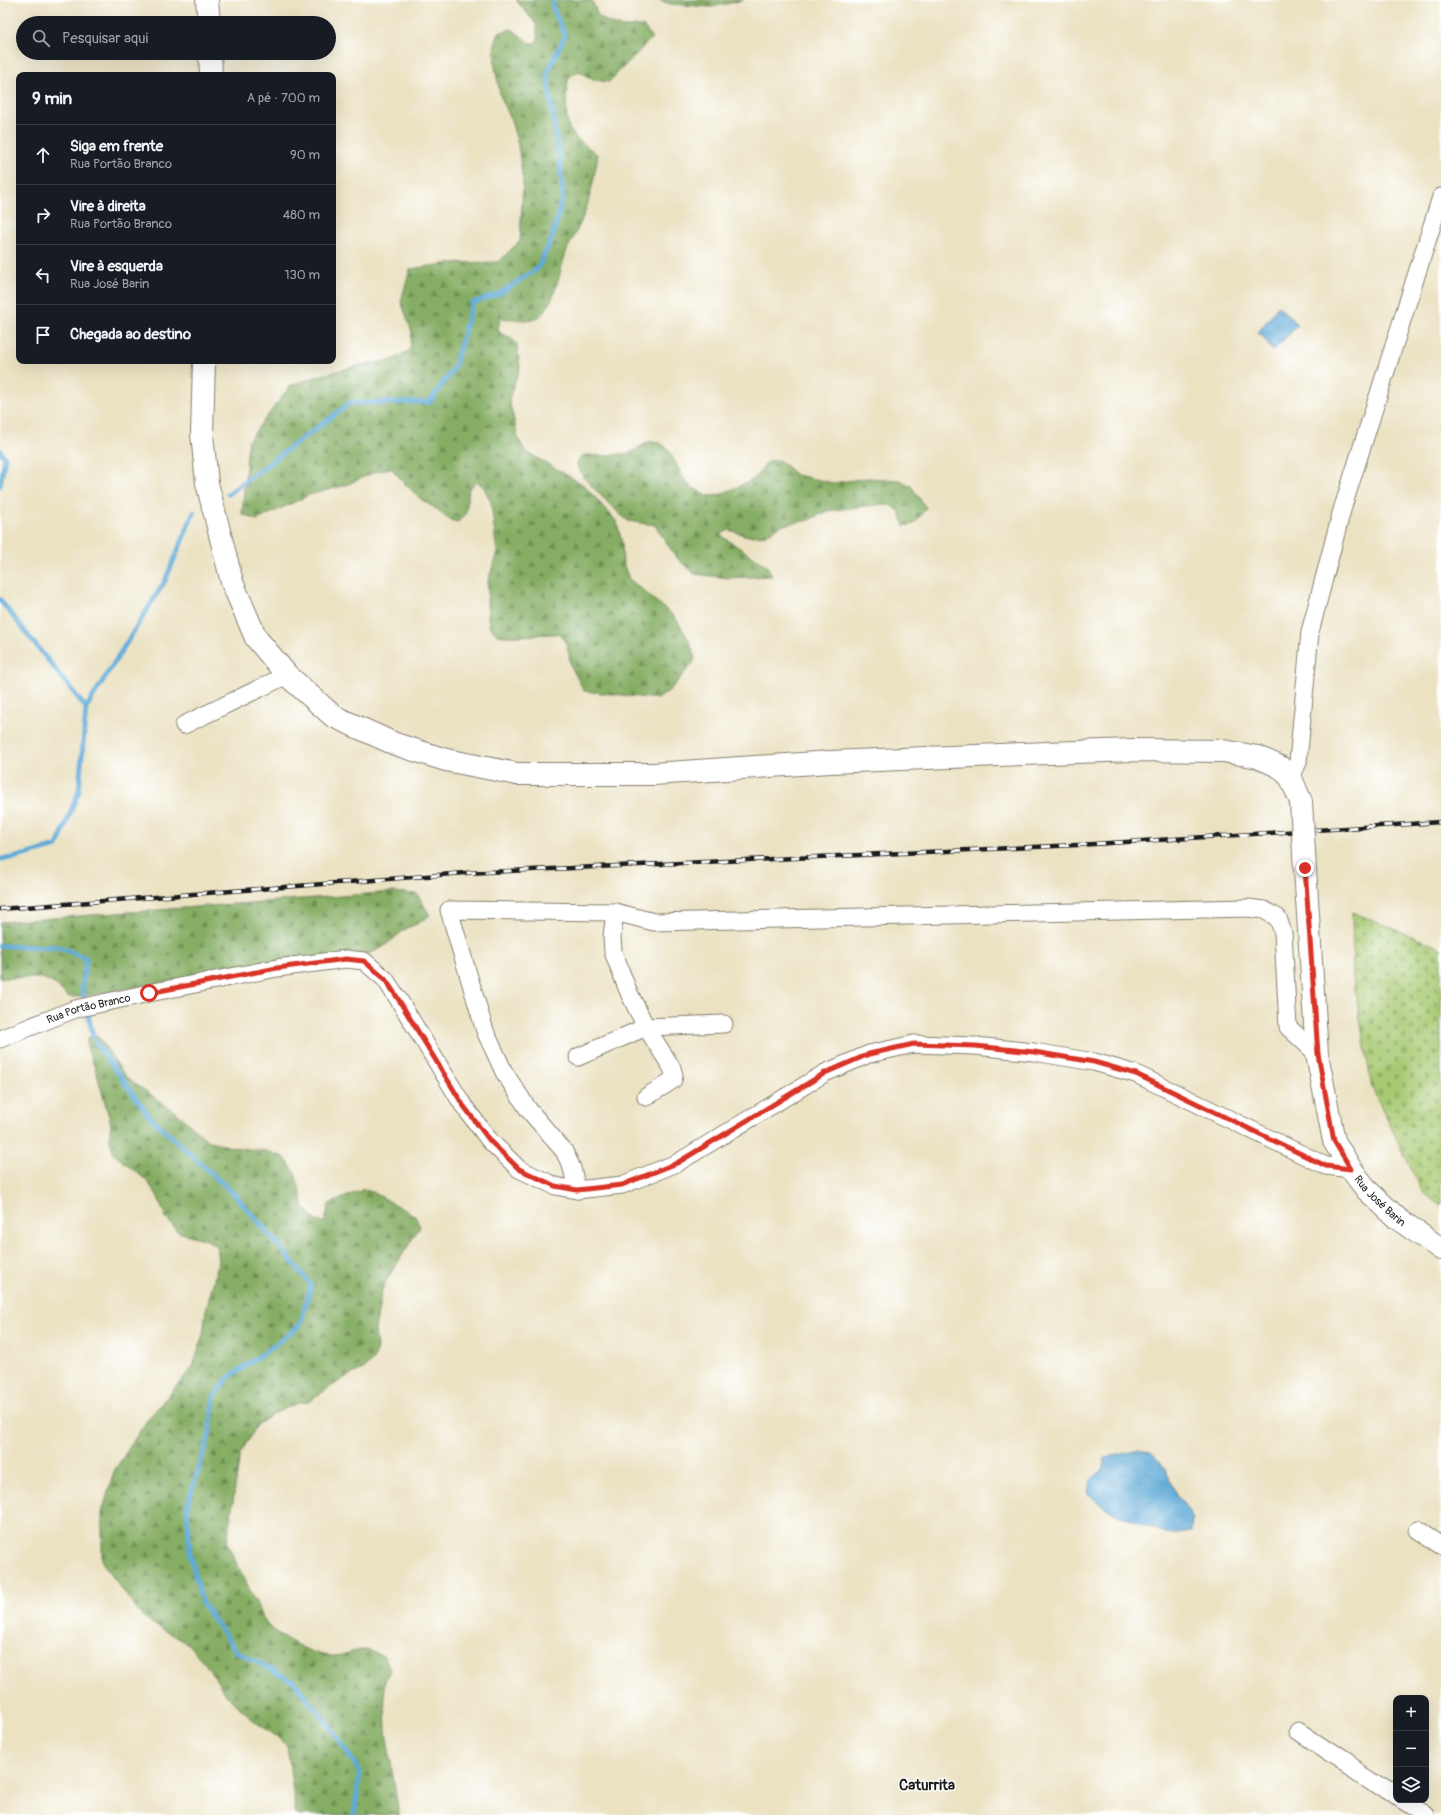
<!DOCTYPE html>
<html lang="pt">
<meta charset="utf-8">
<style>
:root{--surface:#171b24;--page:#242831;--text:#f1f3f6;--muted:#9ea1a6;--line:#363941}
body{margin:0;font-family:Pangolin,sans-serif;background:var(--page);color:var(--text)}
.controls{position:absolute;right:12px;bottom:12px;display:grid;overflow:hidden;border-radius:8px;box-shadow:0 4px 16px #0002}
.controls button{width:36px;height:36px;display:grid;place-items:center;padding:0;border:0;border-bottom:1px solid var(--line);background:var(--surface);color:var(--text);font:20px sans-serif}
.stop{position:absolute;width:12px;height:12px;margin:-9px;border:3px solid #d93025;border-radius:50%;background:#fff}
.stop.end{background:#d93025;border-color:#fff;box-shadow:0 1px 4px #0008}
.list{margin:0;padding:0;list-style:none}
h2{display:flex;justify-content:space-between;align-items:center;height:52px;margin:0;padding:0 16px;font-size:17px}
h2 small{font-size:13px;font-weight:400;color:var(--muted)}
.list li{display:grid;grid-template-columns:26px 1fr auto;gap:12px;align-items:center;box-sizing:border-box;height:60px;padding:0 16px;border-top:1px solid var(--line)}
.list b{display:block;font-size:15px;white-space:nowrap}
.list p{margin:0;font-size:13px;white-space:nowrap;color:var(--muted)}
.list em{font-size:13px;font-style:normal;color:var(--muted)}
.icon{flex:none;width:22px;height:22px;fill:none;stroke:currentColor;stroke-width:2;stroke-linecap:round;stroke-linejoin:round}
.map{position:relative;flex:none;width:1441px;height:1815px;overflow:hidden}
.search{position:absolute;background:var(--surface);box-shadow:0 4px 16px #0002;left:16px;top:16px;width:320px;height:44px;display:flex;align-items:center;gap:10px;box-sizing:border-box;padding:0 14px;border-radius:22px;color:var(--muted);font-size:15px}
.panel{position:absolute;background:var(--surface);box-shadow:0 4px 16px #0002;left:16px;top:72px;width:320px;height:292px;border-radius:8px}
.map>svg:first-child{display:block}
.forest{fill:url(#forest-firs);stroke:#506440}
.cemetery{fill:url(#cemetery-stones);stroke:#627246}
.water{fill:url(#water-ripples);stroke:#3e637a}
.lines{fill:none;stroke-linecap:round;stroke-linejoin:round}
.stream{stroke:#5faad7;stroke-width:5}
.minor-casing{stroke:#847f6f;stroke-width:19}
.secondary-casing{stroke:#847f6f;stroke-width:24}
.minor{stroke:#fff;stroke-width:17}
.secondary{stroke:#fff;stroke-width:22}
.rail-casing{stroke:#1c1c1c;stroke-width:4.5}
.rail{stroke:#fff;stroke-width:3;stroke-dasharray:9;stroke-linecap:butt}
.secondary-bridge-casing{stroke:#847f6f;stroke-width:24;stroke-linecap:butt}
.secondary-bridge{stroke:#fff;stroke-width:22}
.route{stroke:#d93025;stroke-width:5}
.labels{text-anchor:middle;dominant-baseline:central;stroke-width:3;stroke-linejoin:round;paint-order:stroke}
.street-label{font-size:11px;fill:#1c1c1c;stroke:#fff}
.district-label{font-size:15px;font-weight:bold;fill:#1c1c1c;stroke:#fff}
</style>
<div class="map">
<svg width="1441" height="1815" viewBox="0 0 1441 1815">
<defs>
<pattern id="forest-firs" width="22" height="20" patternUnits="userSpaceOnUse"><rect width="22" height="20" fill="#85ad63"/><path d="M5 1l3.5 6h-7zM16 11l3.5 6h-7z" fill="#6c8c51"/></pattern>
<pattern id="cemetery-stones" width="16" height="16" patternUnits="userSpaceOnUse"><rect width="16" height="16" fill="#a7c971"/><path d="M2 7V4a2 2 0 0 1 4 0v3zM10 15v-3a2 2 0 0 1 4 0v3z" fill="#8fac61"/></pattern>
<pattern id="water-ripples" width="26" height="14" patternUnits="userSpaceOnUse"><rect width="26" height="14" fill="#5faad7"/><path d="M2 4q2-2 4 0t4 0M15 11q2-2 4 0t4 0" fill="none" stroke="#4e8aae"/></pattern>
</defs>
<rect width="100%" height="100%" fill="#fff"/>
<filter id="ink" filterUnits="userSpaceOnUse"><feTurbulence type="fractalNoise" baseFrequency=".025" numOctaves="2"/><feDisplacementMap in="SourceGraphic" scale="8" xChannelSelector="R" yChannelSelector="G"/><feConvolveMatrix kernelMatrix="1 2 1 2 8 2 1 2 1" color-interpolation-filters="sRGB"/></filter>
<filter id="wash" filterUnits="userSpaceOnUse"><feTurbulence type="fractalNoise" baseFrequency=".012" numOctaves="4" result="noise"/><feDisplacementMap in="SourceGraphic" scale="16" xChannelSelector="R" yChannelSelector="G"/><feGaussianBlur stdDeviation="0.9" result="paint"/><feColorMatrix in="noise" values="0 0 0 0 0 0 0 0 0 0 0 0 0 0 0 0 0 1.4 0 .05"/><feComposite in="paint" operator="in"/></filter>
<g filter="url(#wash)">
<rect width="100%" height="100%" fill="#ebe2c2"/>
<path class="forest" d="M 516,0 L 592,0 L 598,16 C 606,21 615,27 625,27 C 632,27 637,25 644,27 L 652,38 L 609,82 L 593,80 L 579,71 L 569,77 C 566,87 565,121 570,130 C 577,140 588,147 598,155 C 594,175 592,195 584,214 C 580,227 572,238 567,250 C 559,270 556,307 536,319 C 528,323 512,317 500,319 L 498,329 L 501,334 L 510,337 L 517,344 L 520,368 L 509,399 L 518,438 L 525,451 L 584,485 L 617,522 L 622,543 L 623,563 L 629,579 L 675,617 L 690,642 L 695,658 L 693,663 L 671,689 L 658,699 L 584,691 L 571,666 L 567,645 L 560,634 C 539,633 518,639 497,635 L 489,626 L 487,605 L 488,581 L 497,554 L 491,502 L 483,486 L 477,482 L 469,488 L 466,513 L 458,522 L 448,519 L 437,509 L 423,501 L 404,483 L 391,468 L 375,472 L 346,485 L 309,495 L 257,520 L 242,514 L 248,441 L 291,385 L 316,377 L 364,364 L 392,360 L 410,350 L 412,332 L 401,301 L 410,269 L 451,263 L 498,262 L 520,241 L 523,182 L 518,145 L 510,117 L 500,95 L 495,67 L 494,50 L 497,33 L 512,29 L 531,44 L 538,40 L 536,24 Z
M 660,0 L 744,0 L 712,7 L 670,4 Z
M 648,442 L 659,442 L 668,449 L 687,484 L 707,496 L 719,495 L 753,480 L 768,461 L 779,460 L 796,475 L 833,483 L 868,478 L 900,480 L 911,486 L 926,508 L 914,524 L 904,526 L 900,512 L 892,506 L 883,504 L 827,511 L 809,520 L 782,525 L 766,535 L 748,536 L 729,530 L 720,535 L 767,566 L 772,576 L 729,578 L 694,574 L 676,557 L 655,525 L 628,521 L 609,504 L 583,477 L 576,462 L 581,457 L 586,455 L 602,456 L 630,453 Z
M 393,892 L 417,894 L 430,915 L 419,923 L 407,928 L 383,947 L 371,953 L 289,960 L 78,997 L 68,997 L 55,984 L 42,978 L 0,978 L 0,922 Z
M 97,1035 L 126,1077 L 178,1114 L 207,1140 L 231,1147 L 266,1151 L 284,1157 L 295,1172 L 304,1207 L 316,1221 L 325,1222 L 329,1204 L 364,1189 L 373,1192 L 415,1216 L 420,1227 L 386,1281 L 382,1290 L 375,1330 L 377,1347 L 375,1357 L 365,1368 L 344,1378 L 308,1402 L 298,1403 L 275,1413 L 257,1425 L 240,1454 L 227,1543 L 267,1625 C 284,1638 311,1656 333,1656 C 343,1656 353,1650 363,1650 C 369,1649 378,1654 384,1656 L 390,1670 L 384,1683 L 386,1730 L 399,1815 L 296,1815 L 287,1746 L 276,1736 L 257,1723 L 227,1696 L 207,1666 L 187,1643 L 153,1624 L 140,1614 L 102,1562 L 102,1513 L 114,1471 L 147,1420 L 193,1367 L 203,1334 L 206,1310 L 219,1260 L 217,1247 L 207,1240 L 178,1232 L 166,1218 L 157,1195 L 146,1180 L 114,1154 L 109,1137 L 111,1124 L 97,1074 L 87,1047 L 87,1038 Z"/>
<path class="cemetery" d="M 1352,912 L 1441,948 L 1441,1206 L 1423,1193 L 1372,1088 L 1353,978 Z"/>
<path class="water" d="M 1278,306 L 1298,325 L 1273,351 C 1267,345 1266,338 1258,333 Z
M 1138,1450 L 1151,1452 L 1165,1468 L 1176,1494 L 1187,1507 L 1192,1520 L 1191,1532 L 1171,1535 L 1115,1514 L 1088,1495 C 1089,1481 1090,1479 1102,1471 L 1105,1458 Z"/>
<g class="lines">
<path class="stream" d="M 0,451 L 5,458 L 0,486
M 228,494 L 350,403 L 430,402 L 454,368 L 472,303 L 499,294 L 538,268 L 552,238 L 563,197 L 560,163 L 547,74 L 565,35 L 552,6 L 554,0
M 0,600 L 86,708
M 0,859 L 13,858 L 57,846 L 79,791 L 86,708 L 165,581 L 194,512
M 0,946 L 59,947 L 86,958 L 82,988 L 94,1040 L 149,1116 L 234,1194 L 282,1249 L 311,1285 L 300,1325 L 267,1351 L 228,1378 L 214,1397 L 209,1436 L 187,1506 L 190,1554 L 202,1603 L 236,1651 L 294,1682 L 334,1732 L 360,1772 L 354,1815"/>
</g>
</g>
<g filter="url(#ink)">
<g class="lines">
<defs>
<g id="minor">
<path d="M 184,725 L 287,675"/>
<path d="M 1291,778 L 1298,762 L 1310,632 L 1342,510 L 1441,197"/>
<path d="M 615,912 L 612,936 L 613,952 L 629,993 L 646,1027 L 672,1068 L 674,1075 L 673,1080 L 646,1097"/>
<path id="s1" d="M 0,1039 L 75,1009 L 149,993 L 277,968 L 346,959 L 364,961 L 385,979 L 397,997 L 463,1105 L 490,1141 L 519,1169 L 555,1186 L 577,1190 L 622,1185 L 677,1163 L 825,1073 L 869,1054 L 914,1044 L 975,1046 L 1034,1052 L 1094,1062 L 1136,1074 L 1326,1166 L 1351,1169"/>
<path d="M 578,1057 L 646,1027 L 724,1024"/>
<path d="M 577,1190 L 572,1168 L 564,1151 L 528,1109 L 504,1072 L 485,1031 L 449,910 L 615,912 L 654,922 L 1248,908 L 1264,910 L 1278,918 L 1283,933 L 1288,1027 L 1317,1054"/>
<path d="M 1418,1530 L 1441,1545"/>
<path d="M 1298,1731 L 1396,1796"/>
<path d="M 1402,1800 L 1425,1815"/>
</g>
<g id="secondary">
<path d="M 207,0 L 209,23"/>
<path d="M 210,53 L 211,75"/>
<path d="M 204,361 L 202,434 L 207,483 L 232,582 L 256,638 L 287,675 L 333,716 L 395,744 L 446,760 L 517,774 L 653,774 L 830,762 L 1048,753 L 1133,750 L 1223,751 L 1258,757 L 1280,767 L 1291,778 L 1301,802"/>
<path id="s2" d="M 1304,853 L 1317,1054 L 1334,1141 L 1351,1169 L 1367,1190 L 1398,1219 L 1441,1249"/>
</g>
</defs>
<use href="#minor" class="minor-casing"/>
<use href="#secondary" class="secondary-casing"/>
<use href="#minor" class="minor"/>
<use href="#secondary" class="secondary"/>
<defs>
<path id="rail" d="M 0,909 L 465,873 L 1078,845 L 1441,822"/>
</defs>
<use href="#rail" class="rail-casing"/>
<use href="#rail" class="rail"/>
<defs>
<path id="secondary-bridge" d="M 1301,802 L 1304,853"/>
</defs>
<use href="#secondary-bridge" class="secondary-bridge-casing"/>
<use href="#secondary-bridge" class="secondary-bridge"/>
</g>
</g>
<g class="lines" filter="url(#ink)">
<path class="route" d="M 149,993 L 277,968 L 346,959 L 364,961 L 385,979 L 397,997 L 463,1105 L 490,1141 L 519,1169 L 555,1186 L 577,1190 L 622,1185 L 677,1163 L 825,1073 L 869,1054 L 914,1044 L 975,1046 L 1034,1052 L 1094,1062 L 1136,1074 L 1326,1166 L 1351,1169 L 1334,1141 L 1318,1054 L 1305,868"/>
</g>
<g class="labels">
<g class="street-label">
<text stroke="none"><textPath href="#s1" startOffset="94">Rua Portão Branco</textPath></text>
<text stroke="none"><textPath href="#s2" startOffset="366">Rua José Barin</textPath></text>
</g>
<g class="district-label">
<text x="927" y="1785">Caturrita</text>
</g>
</g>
</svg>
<div class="controls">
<button>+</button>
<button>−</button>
<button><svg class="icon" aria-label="layers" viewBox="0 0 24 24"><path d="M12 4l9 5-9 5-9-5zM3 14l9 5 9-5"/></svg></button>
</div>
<div class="stop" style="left:149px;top:993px"></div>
<div class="stop end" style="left:1305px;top:868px"></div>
<div class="search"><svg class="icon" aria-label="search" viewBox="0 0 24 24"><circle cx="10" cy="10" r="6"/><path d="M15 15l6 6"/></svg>Pesquisar aqui</div>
<section class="panel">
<h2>9 min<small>A pé · 700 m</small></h2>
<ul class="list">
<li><svg class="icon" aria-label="ahead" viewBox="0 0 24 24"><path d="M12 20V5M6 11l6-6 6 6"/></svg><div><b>Siga em frente</b><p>Rua Portão Branco</p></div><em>90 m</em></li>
<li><svg class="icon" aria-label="right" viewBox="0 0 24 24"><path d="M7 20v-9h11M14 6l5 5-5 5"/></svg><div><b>Vire à direita</b><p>Rua Portão Branco</p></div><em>480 m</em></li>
<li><svg class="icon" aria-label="left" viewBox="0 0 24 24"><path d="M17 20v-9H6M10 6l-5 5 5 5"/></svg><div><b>Vire à esquerda</b><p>Rua José Barin</p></div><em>130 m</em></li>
<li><svg class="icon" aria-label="arrive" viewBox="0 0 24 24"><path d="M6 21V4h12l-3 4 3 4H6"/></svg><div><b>Chegada ao destino</b></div></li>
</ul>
</section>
</div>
